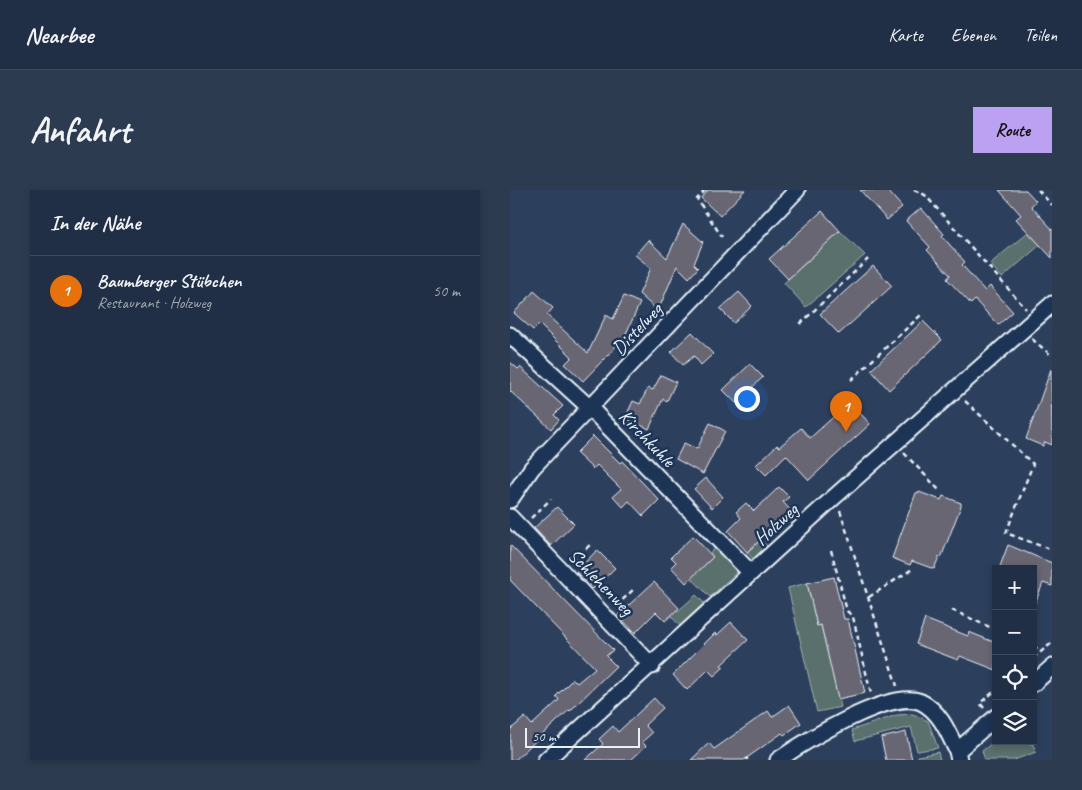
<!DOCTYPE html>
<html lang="de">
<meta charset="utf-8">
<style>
:root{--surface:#212f46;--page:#2d3b51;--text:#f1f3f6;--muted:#a2a9b3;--line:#3e4a5f;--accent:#bca0f2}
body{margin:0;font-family:Caveat,sans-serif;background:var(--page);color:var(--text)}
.controls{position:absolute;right:15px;bottom:15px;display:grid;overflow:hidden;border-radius:0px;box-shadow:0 2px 8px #0003}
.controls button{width:45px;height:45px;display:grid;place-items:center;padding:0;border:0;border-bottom:1px solid var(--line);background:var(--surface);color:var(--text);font:25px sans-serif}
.scale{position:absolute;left:15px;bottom:12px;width:115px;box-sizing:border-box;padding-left:5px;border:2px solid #e8f1f8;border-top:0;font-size:14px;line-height:18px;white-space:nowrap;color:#e8f1f8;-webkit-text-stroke:4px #1d3557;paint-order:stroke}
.you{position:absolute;left:236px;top:208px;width:18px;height:18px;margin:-12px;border:4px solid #fff;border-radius:50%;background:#1a73e8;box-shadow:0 0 0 8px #1a73e833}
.badge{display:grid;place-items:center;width:32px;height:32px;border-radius:50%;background:var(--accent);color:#fff;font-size:16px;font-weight:700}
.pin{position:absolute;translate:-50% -41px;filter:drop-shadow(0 1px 2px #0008)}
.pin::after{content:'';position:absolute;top:26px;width:18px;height:15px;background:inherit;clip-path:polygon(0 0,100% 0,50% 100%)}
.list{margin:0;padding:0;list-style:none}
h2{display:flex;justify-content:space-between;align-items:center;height:65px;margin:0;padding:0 20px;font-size:21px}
h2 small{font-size:16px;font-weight:400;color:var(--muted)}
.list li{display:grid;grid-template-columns:32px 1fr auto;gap:15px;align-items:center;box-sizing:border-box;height:70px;padding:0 20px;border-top:1px solid var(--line)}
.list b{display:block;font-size:19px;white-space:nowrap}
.list p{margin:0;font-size:16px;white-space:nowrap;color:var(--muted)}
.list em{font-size:16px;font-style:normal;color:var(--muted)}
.icon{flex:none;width:28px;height:28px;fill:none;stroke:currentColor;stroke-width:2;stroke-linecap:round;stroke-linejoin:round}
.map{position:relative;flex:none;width:542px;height:570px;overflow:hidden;border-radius:0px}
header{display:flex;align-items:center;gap:30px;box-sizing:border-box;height:70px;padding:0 25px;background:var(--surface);border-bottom:1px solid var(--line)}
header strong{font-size:24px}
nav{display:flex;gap:28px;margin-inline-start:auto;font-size:18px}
.intro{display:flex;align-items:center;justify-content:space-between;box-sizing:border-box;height:120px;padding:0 30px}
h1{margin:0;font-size:35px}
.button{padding:12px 22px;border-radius:0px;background:var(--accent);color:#111;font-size:18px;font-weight:700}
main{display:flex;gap:30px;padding:0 30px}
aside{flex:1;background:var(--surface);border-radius:0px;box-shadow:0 2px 8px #0003}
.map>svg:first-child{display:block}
.green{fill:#5a706c;stroke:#a1b0b2}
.building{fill:#696673;stroke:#e8f1f8}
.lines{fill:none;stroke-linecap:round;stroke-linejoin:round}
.street-casing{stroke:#e8f1f8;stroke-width:19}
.path{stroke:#e8f1f8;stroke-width:2.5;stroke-dasharray:5 4;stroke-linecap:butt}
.street{stroke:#1d3557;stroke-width:15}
.labels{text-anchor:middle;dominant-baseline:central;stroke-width:5;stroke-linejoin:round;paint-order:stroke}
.street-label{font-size:20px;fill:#e8f1f8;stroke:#1d3557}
</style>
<header>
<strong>Nearbee</strong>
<nav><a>Karte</a><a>Ebenen</a><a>Teilen</a></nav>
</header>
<div class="intro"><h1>Anfahrt</h1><a class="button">Route</a></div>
<main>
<aside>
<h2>In der Nähe<small></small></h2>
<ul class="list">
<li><span class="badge" style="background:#e8710a">1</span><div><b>Baumberger Stübchen</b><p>Restaurant · Holzweg</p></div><em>50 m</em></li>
</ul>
</aside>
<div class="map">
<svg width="542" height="570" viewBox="0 0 542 570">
<rect width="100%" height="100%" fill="#2c3f5d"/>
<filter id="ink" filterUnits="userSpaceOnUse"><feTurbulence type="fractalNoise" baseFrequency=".02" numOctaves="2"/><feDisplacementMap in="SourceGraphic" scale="10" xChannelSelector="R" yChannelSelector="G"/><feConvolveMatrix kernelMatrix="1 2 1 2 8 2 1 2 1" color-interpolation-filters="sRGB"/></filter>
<g filter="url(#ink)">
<path class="green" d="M 330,41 L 355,65 L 296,117 L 274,93 Z
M 518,42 L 530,55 L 492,88 L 480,74 Z
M 251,350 L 257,356 L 243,369 L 237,362 Z
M 206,356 L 224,374 L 226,383 L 200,407 L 167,373 L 190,380 L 203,367 L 200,363 Z
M 297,393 L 307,435 L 311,435 L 331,517 L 307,522 L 278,398 Z
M 186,405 L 194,413 L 170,436 L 149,413 L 155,407 L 168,421 Z
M 403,524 L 418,531 L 428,558 L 407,561 L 401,537 L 345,551 L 342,540 L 387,525 Z
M 486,550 L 518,551 L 520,554 L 523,554 L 526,562 L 504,570 L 475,570 L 472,561 Z
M 428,562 L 430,570 L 409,570 L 408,566 Z"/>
<path class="building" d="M 198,0 L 235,0 L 210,26 L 191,8 Z
M 350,0 L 377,0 L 392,17 L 377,30 Z
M 489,0 L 516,0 L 526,11 L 521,16 L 542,39 L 542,68 L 506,29 L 511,25 Z
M 411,18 L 434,44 L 432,46 L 455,72 L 452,75 L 475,101 L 480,96 L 503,122 L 488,135 L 465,110 L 461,114 L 437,89 L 440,85 L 417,60 L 420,57 L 396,31 Z
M 312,21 L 330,41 L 278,89 L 259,69 Z
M 173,34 L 193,52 L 184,74 L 188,78 L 179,88 L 167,76 L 148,121 L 129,104 L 141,78 L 125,65 L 138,50 L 157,68 Z
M 363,76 L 382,96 L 329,144 L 310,124 Z
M 24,101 L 43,118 L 37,125 L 78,163 L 96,125 L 103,129 L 114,106 L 130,113 L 114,148 L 73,191 L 55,174 L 62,167 L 29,134 L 23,140 L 4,123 Z
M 229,102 L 242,116 L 224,133 L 210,119 Z
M 413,131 L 432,150 L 379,200 L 361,180 Z
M 182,142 L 203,164 L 191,175 L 184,166 L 173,175 L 161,162 Z
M 0,172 L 8,179 L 10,177 L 53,216 L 44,225 L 49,230 L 41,239 L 0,201 Z
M 240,174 L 253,187 L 226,213 L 213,200 Z
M 541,179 L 542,255 L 535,252 L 533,256 L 516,249 Z
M 151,185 L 166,192 L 157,211 L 153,209 L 139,239 L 115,228 L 123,211 L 130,214 L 138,198 L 143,200 Z
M 340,212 L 360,234 L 299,290 L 276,265 L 256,285 L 246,275 L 267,255 L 269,257 L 291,238 L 300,248 Z
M 200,233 L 215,241 L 193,284 L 166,269 L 174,253 L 187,259 Z
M 83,246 L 110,273 L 112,271 L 149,310 L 133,326 L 119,311 L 113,317 L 103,306 L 111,299 L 87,275 L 83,279 L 66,263 Z
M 196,288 L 213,307 L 202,318 L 184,299 Z
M 269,297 L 279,307 L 273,312 L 282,322 L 237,362 L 218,341 L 231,328 L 226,322 L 236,313 L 244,321 Z
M 409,302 L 431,310 L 433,306 L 451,313 L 451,316 L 431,368 L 429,367 L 424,379 L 402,371 L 400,375 L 382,368 L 406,303 Z
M 47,317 L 64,334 L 41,356 L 24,338 Z
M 183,346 L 203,367 L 176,393 L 161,377 L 166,372 L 161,367 Z
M 0,355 L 103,460 L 96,466 L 106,476 L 60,521 L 59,520 L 5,570 L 0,570 L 0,540 L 15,527 L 22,535 L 49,510 L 46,506 L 63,489 L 67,493 L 85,478 L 0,390 Z
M 498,355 L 542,373 L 542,396 L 533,393 L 524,416 L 523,379 L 489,379 Z
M 87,360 L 105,378 L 83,399 L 66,382 Z
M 324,387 L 334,429 L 338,429 L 355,503 L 328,509 L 311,435 L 307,436 L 297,393 Z
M 144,392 L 169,418 L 155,431 L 146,422 L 125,443 L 108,425 Z
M 415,429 L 458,446 L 459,442 L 486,453 L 486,480 L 450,466 L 448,470 L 406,454 Z
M 221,432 L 238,450 L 211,475 L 214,477 L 204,486 L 198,480 L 177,500 L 163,485 L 205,443 L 207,445 Z
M 144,508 L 153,518 L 135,535 L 142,543 L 132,552 L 136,556 L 121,570 L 75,570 L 93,554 L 89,549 L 103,536 L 108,542 Z
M 279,515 L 291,533 L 274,545 L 272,543 L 234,570 L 181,570 L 199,553 L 204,559 L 258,521 L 262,527 Z
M 396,542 L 402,570 L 376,570 L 371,548 Z"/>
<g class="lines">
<defs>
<path id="street" d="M 0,145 L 80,218 L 241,383
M 0,310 L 22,278 L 287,0
M 0,327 L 142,476
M 523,494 L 542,477
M 36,570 L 322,309 L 542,114
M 268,570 C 294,552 380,498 411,512 C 430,521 439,544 447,561
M 449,570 L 447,561 L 486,527"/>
</defs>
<use href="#street" class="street-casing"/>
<path class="path" d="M 195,0 L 187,9 L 212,47
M 404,0 L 415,5 L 516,119
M 528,0 L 542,15
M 290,134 L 358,69
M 522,149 L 542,166
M 341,190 L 411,125
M 455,211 L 523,274 L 496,343 L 542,360
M 394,263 L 431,302
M 330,321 L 387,496
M 21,328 L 41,309
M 321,360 L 337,421 L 343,427 L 361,504
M 63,371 L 82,353
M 359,407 L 404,378
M 106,416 L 124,399
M 442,420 L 486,440
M 523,457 L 531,460
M 523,468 L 542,453
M 474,518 L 470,513 L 486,500
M 237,568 L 237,570"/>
<use href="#street" class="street"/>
</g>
</g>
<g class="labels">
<g class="street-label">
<text transform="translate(127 139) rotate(-47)">Distelweg</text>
<text transform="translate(137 248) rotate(46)">Kirchkuhle</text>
<text transform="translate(266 334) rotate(-42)">Holzweg</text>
<text transform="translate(91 392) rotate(46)">Schlehenweg</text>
</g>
</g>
</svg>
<div class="controls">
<button>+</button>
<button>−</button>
<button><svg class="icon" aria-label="locate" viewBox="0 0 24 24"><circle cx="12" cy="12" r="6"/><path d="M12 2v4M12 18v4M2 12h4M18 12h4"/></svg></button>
<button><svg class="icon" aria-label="layers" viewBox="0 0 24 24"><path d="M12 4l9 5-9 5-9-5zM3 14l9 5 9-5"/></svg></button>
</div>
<div class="scale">50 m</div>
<div class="you"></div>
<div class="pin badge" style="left:336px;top:242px;background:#e8710a">1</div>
</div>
</main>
